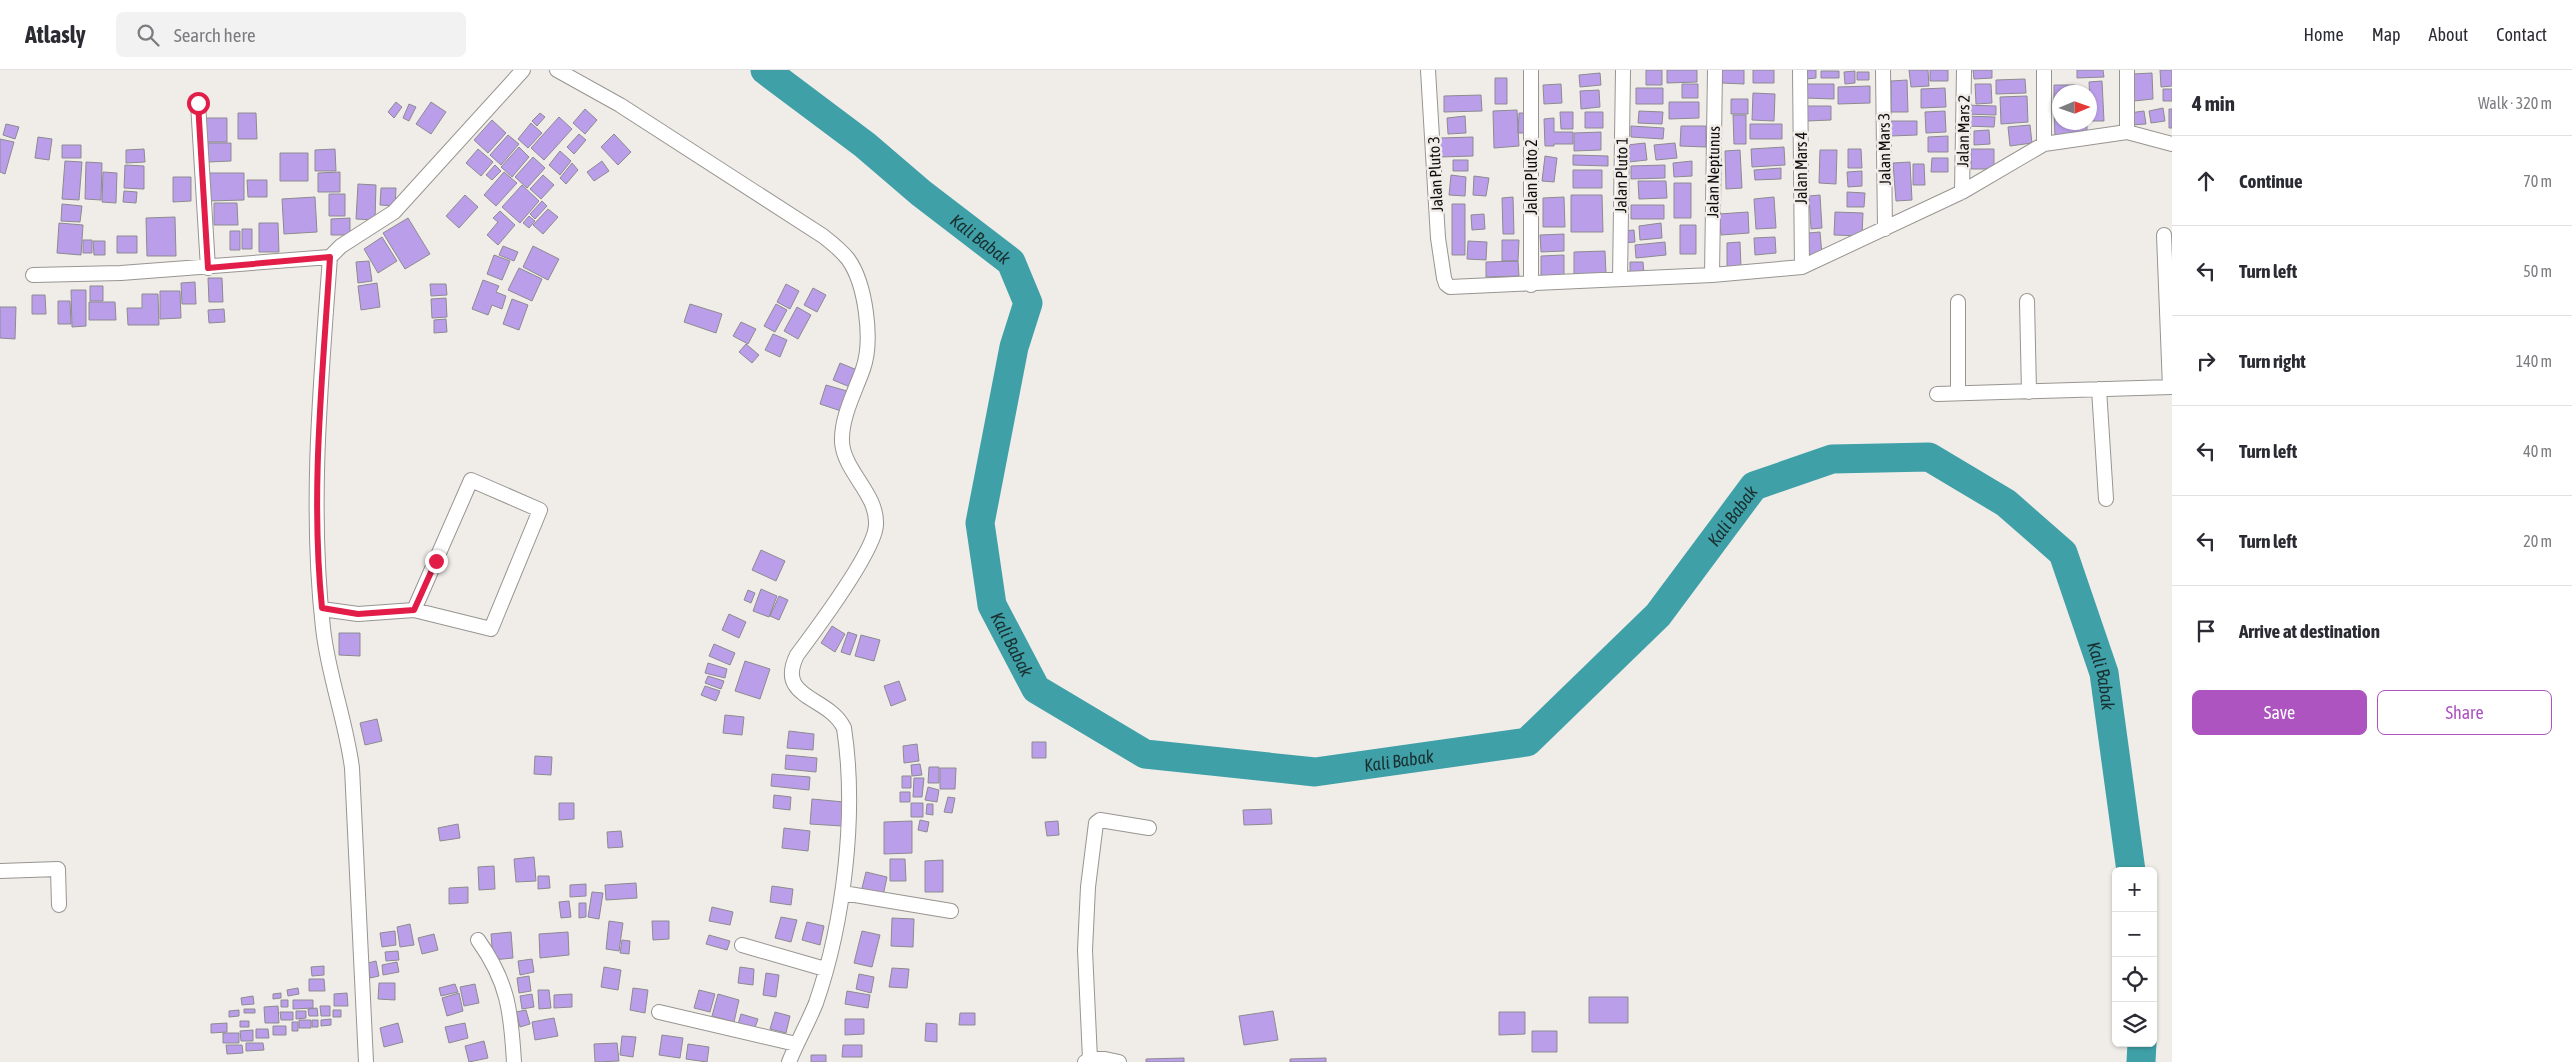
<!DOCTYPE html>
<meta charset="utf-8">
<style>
:root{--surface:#fff;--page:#f2f2f3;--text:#2b2b33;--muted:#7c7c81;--line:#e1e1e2;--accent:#ae54c0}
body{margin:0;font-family:"Asap Condensed",sans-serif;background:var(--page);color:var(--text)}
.controls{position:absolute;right:15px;bottom:15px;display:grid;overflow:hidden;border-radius:8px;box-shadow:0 1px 4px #0004}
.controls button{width:45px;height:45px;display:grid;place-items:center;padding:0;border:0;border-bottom:1px solid var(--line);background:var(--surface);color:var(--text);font:25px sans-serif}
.compass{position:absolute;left:2052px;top:15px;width:45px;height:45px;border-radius:50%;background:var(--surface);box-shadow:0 1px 4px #0004;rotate:88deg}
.stop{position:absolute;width:15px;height:15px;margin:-11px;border:4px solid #e11d48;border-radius:50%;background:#fff}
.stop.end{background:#e11d48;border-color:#fff;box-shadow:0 1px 5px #0008}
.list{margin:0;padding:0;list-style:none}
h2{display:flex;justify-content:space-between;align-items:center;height:65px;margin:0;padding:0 20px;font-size:21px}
h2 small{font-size:16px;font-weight:400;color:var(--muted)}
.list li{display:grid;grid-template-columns:32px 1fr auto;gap:15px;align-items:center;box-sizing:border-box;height:90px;padding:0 20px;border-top:1px solid var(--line)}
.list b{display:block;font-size:19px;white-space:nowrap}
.list em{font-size:16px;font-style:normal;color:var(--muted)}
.actions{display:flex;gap:10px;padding:15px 20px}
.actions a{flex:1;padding:11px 0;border:1px solid var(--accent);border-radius:8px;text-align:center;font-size:18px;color:var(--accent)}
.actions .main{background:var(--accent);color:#fff}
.icon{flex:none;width:28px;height:28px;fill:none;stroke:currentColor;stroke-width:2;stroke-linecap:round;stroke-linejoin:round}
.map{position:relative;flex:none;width:2172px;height:992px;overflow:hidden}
header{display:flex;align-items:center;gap:30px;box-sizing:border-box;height:70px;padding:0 25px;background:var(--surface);border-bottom:1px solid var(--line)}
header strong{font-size:24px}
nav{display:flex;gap:28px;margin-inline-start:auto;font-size:18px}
.search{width:350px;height:45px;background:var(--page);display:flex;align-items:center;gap:12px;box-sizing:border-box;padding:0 18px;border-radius:8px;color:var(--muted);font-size:19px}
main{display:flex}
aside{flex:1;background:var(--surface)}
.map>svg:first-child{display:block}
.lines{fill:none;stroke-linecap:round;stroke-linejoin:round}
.river{stroke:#3fa0a7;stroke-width:29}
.building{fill:#bb9eea;stroke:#8c8b8f}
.minor-casing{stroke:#989591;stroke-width:16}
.minor{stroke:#fff;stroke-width:14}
.route{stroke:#e11d48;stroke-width:6}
.labels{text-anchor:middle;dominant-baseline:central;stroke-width:5;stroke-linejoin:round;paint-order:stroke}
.street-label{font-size:16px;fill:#0f0e0d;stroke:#f0ede9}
.water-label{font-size:18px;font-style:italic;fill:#192f30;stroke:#f0ede9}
</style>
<header>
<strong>Atlasly</strong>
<div class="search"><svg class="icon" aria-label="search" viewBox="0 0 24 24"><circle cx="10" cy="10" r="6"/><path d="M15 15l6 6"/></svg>Search here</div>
<nav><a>Home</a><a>Map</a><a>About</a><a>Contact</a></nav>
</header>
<main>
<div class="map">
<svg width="2172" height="992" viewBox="0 0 2172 992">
<rect width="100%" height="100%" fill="#f0ede9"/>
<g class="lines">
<g class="river">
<path id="s1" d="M 765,0 L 865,75 L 921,123 L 1011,192 L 1028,233 L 1014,277 L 980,453 L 992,535 L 1036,619 L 1145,684 L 1315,702 L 1527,672 L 1658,545 L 1754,416 L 1832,389 L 1929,387 L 2006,433 L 2063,483 L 2104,603 L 2131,801"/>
<path d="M 2141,992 L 2142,973"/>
</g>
</g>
<path class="building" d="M 1646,0 L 1662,0 L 1662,15 L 1646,15 Z
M 1667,0 L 1697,0 L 1697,12 L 1667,13 Z
M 1722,0 L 1744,0 L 1744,14 L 1722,13 Z
M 1753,0 L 1774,0 L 1774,13 L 1753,13 Z
M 1805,0 L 1816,0 L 1816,8 L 1806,9 Z
M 1909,0 L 1928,0 L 1929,16 L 1911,17 Z
M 1930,0 L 1948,0 L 1948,11 L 1930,11 Z
M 1973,0 L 1992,0 L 1992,8 L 1974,9 Z
M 2077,0 L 2103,0 L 2104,7 L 2077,8 Z
M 2160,0 L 2172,0 L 2172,16 L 2161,17 Z
M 1821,1 L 1839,1 L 1839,8 L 1821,8 Z
M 1855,1 L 1855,13 L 1845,14 L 1844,2 Z
M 1857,2 L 1869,2 L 1869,10 L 1857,10 Z
M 1600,3 L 1601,15 L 1580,17 L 1579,5 Z
M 2152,3 L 2153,29 L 2134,31 L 2133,4 Z
M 1495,8 L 1507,8 L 1507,34 L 1495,34 Z
M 2025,9 L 2026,23 L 1996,24 L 1996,10 Z
M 1907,10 L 1908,42 L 1891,42 L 1891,11 Z
M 2102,11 L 2104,51 L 2091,51 L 2089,12 Z
M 1561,14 L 1562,33 L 1544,34 L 1543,15 Z
M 1682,14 L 1698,14 L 1698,28 L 1682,28 Z
M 1806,14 L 1834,14 L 1834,29 L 1806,28 Z
M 1975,14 L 1991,14 L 1992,33 L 1976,34 Z
M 2054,15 L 2075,15 L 2075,22 L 2060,22 L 2060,33 L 2054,33 Z
M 1870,16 L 1870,33 L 1838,34 L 1838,17 Z
M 1636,18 L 1663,18 L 1663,34 L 1636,34 Z
M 1945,18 L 1946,37 L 1921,38 L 1921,19 Z
M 2163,19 L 2172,19 L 2172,31 L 2163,31 Z
M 1599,20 L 1600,37 L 1581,39 L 1580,21 Z
M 1753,23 L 1775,24 L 1774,51 L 1752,50 Z
M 1481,25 L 1482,41 L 1444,42 L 1444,26 Z
M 2027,26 L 2028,52 L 2001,54 L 2000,27 Z
M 1731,29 L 1748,29 L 1748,44 L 1731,44 Z
M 396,32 L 402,37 L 394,48 L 388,42 Z
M 431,32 L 446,42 L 431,64 L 416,54 Z
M 1669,32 L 1699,32 L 1699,48 L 1669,49 Z
M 409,34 L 416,37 L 409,51 L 403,48 Z
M 1965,35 L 1996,36 L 1996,45 L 1965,44 Z
M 1807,36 L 1831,36 L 1831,50 L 1807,51 Z
M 2060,38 L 2060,52 L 2087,52 L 2087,66 L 2055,68 L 2054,39 Z
M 2163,38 L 2165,51 L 2151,53 L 2149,41 Z
M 585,39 L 597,50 L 585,64 L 573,53 Z
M 2169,39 L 2172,39 L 2172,58 L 2169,58 Z
M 1517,40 L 1519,76 L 1494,78 L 1493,41 Z
M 1639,41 L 1663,42 L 1662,54 L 1638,53 Z
M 1945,41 L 1946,62 L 1926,63 L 1925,42 Z
M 2144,41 L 2146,54 L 2130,55 L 2129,43 Z
M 1560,42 L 1573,42 L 1573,59 L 1561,59 Z
M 1585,42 L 1603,42 L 1603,58 L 1585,58 Z
M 238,43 L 256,43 L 257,69 L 238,69 Z
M 540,43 L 545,47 L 537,56 L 532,51 Z
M 1519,43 L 1530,43 L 1530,63 L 1518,63 Z
M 1733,45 L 1746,45 L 1746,74 L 1734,74 Z
M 1465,46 L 1466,63 L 1448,64 L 1447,48 Z
M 1966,46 L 1995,47 L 1994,57 L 1965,56 Z
M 559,47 L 572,59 L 544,90 L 531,78 Z
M 203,48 L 227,48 L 227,72 L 204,72 Z
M 1554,48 L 1554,62 L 1573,62 L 1573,74 L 1554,74 L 1554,76 L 1545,76 L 1544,49 Z
M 492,50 L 506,63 L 488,83 L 474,70 Z
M 1890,51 L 1917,51 L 1917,65 L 1891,66 Z
M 531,53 L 542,63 L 528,78 L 518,69 Z
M 6,54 L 19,57 L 15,69 L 3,65 Z
M 1750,54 L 1782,54 L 1782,69 L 1750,69 Z
M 2030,55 L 2032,73 L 2010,76 L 2008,57 Z
M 1631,56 L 1664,58 L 1663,69 L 1631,67 Z
M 1681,56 L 1706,56 L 1706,77 L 1680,76 Z
M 1989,60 L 1990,74 L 1974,75 L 1974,61 Z
M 1601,62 L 1601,80 L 1574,81 L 1574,63 Z
M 579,64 L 586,70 L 574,84 L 567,77 Z
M 614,64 L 631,82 L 618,95 L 601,77 Z
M 508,65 L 519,74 L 501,95 L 490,85 Z
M 1948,66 L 1948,82 L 1928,82 L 1928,67 Z
M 38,67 L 52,69 L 49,90 L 35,88 Z
M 1473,67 L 1473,86 L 1440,87 L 1440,68 Z
M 0,69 L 14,72 L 5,104 L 0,102 Z
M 208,73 L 231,73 L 231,91 L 208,92 Z
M 1645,73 L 1647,90 L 1629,92 L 1627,75 Z
M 1675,73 L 1677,88 L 1656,90 L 1654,75 Z
M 62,75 L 81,75 L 81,88 L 62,88 Z
M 519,77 L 529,87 L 512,107 L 501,97 Z
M 1784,77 L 1785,95 L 1752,97 L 1751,79 Z
M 144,79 L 145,92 L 126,93 L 126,80 Z
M 335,79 L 336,101 L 315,101 L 315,80 Z
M 478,79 L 493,92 L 481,106 L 466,93 Z
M 1848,79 L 1861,79 L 1862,98 L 1848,98 Z
M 1971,79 L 1994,79 L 1994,99 L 1971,99 Z
M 1740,80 L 1742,118 L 1726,119 L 1725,81 Z
M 1820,80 L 1837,80 L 1836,114 L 1819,113 Z
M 560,81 L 571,91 L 560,105 L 549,95 Z
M 280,83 L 308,83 L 308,111 L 280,111 Z
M 1573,85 L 1608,86 L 1608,96 L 1573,95 Z
M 1545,86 L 1557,88 L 1554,112 L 1542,111 Z
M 533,87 L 545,98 L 527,118 L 515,107 Z
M 1932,88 L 1948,88 L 1948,102 L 1931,102 Z
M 1453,90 L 1468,90 L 1468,101 L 1453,101 Z
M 65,91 L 82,92 L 79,130 L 62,129 Z
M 602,91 L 609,101 L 594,111 L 587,102 Z
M 1692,91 L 1692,106 L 1674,107 L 1673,93 Z
M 86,92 L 102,93 L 101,130 L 85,129 Z
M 1910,92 L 1912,130 L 1896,131 L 1893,93 Z
M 572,93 L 578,100 L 566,114 L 560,108 Z
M 1913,94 L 1924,94 L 1925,115 L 1913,115 Z
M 125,95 L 144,96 L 144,119 L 124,118 Z
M 495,95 L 501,101 L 492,110 L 486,105 Z
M 1665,95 L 1665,108 L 1631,109 L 1631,96 Z
M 1781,98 L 1781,109 L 1755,110 L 1754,100 Z
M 1573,100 L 1602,100 L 1602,118 L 1573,118 Z
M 1862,101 L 1862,116 L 1848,117 L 1847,102 Z
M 103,102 L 117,103 L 116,133 L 102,132 Z
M 340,102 L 340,122 L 318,122 L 318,103 Z
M 504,102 L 517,113 L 496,136 L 484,125 Z
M 209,103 L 244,103 L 244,130 L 209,131 Z
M 543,105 L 554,115 L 541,129 L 530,119 Z
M 1451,105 L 1466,107 L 1465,126 L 1449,125 Z
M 1474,106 L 1489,108 L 1486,126 L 1473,125 Z
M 173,107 L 191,107 L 191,131 L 173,132 Z
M 247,110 L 267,110 L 267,127 L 248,127 Z
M 1638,111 L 1666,111 L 1667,128 L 1639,129 Z
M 1674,113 L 1691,113 L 1691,148 L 1674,148 Z
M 358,114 L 376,115 L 375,150 L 356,149 Z
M 522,115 L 539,131 L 520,153 L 502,137 Z
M 381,118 L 396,118 L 395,136 L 380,135 Z
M 124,121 L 137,122 L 136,133 L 123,132 Z
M 1847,122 L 1865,123 L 1864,137 L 1847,137 Z
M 329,124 L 345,124 L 345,146 L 329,146 Z
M 465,125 L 478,137 L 459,158 L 446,146 Z
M 1571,125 L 1602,125 L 1603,162 L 1571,162 Z
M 1820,125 L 1822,158 L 1811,159 L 1809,126 Z
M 315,127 L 317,162 L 284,164 L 282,129 Z
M 1513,127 L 1514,164 L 1503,164 L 1502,128 Z
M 1564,127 L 1565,157 L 1543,157 L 1543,128 Z
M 1774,127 L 1776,158 L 1756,159 L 1754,129 Z
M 542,131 L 547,136 L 535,149 L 530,144 Z
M 214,133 L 237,133 L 238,155 L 214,155 Z
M 62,134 L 82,136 L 80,152 L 61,151 Z
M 1452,134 L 1465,134 L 1465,185 L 1452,185 Z
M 1631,135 L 1664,135 L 1664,149 L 1631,149 Z
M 548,139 L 558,147 L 543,164 L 533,155 Z
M 500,141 L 515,155 L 498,175 L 487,165 L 498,152 L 493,148 Z
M 1748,142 L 1749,163 L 1721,165 L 1719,144 Z
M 1835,142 L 1863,143 L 1862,166 L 1834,165 Z
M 1484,144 L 1485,159 L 1472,160 L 1471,145 Z
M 529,146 L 535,151 L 529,158 L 523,153 Z
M 175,147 L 176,186 L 147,186 L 146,148 Z
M 350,148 L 350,165 L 331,165 L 331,149 Z
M 408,148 L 430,184 L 405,199 L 383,163 Z
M 59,153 L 83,155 L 81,185 L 57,183 Z
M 259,153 L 278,153 L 279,182 L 259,182 Z
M 1661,153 L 1662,168 L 1640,170 L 1639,156 Z
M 1680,155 L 1696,155 L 1696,184 L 1680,184 Z
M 242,159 L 252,159 L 252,179 L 242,179 Z
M 1634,160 L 1635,172 L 1623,173 L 1623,161 Z
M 230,161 L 240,161 L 240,180 L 230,180 Z
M 1820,162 L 1822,185 L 1809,186 L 1808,163 Z
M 1564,164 L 1564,181 L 1541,182 L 1540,165 Z
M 117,166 L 137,166 L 137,183 L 117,183 Z
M 382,167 L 397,191 L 378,203 L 364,179 Z
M 1775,167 L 1776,183 L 1755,185 L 1754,168 Z
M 83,170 L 92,170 L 92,183 L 83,183 Z
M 1502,170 L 1519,170 L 1518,191 L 1502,191 Z
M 93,171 L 105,171 L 105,185 L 94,185 Z
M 1468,171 L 1487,172 L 1486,190 L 1467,189 Z
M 1665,172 L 1666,185 L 1636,188 L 1635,175 Z
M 1740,172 L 1741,198 L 1727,198 L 1727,173 Z
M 503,176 L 518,182 L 514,191 L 499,185 Z
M 533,176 L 559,189 L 548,210 L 523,197 Z
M 1605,181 L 1606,203 L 1574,204 L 1574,182 Z
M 494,185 L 510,191 L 502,210 L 487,204 Z
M 1564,185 L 1564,206 L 1541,206 L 1541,186 Z
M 369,191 L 372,211 L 358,213 L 356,192 Z
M 1518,191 L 1519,206 L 1486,207 L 1486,192 Z
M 1630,192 L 1643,192 L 1644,204 L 1630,204 Z
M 519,198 L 542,209 L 532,231 L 508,220 Z
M 208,208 L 222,208 L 223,232 L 209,232 Z
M 483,210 L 499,216 L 496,222 L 506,226 L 502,239 L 492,235 L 488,245 L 472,239 Z
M 195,212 L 196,234 L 182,234 L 181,213 Z
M 377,213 L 380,237 L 361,240 L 358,216 Z
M 430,214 L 446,214 L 447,225 L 431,226 Z
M 786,214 L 799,221 L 790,239 L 777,232 Z
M 90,216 L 103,216 L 103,231 L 90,231 Z
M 813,218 L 826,225 L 817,242 L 804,235 Z
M 71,220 L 86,220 L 86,256 L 72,257 Z
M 160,221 L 180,221 L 181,248 L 160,249 Z
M 142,224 L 158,224 L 159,255 L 128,255 L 127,238 L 142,238 Z
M 32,225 L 45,225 L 46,244 L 32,244 Z
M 446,228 L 447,247 L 432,248 L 431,229 Z
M 512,229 L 528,235 L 519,260 L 503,254 Z
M 58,231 L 70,231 L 71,254 L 58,254 Z
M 89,232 L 115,232 L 116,250 L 89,250 Z
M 690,234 L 722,244 L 716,263 L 684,252 Z
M 776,234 L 787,240 L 775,262 L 764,256 Z
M 0,237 L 16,237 L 15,269 L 0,268 Z
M 797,237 L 811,245 L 798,269 L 784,261 Z
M 224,239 L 225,252 L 209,253 L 208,240 Z
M 446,249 L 447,262 L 434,263 L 434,250 Z
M 741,252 L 756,259 L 748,274 L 733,266 Z
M 773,264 L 787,270 L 780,287 L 765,280 Z
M 746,274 L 759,285 L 752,293 L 739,282 Z
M 840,293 L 857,300 L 850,317 L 833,310 Z
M 826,315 L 847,321 L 841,341 L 820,334 Z
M 761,480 L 785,491 L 776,511 L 752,500 Z
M 761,519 L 777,526 L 769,547 L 753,541 Z
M 748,520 L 755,523 L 751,533 L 744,530 Z
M 779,526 L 788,530 L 779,550 L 770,546 Z
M 729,544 L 746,552 L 739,568 L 722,560 Z
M 832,556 L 845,564 L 835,582 L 821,573 Z
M 848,562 L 857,565 L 850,585 L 841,582 Z
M 339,563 L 360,563 L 360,586 L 339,585 Z
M 861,565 L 880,570 L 874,591 L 855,586 Z
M 714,574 L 735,583 L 730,595 L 709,586 Z
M 745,591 L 770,599 L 760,629 L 735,621 Z
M 708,593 L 727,599 L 725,608 L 705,603 Z
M 708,606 L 724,611 L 721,619 L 705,613 Z
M 899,611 L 906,630 L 891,636 L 884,616 Z
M 705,616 L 720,621 L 716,631 L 701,625 Z
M 725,645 L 744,647 L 742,665 L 723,663 Z
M 377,649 L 382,671 L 365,675 L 360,653 Z
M 789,661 L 814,664 L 813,680 L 787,678 Z
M 1032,672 L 1046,672 L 1046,688 L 1032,688 Z
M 917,674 L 919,691 L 904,693 L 903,676 Z
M 786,685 L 817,688 L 816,702 L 785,699 Z
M 535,686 L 552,687 L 551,705 L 534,704 Z
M 920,694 L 922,705 L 912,706 L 911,695 Z
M 929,697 L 939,697 L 939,713 L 928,713 Z
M 940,698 L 956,698 L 955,719 L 940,719 Z
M 772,704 L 810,707 L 809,720 L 771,716 Z
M 902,706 L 911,706 L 911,718 L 902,718 Z
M 914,708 L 924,708 L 922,727 L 913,727 Z
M 928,717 L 939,720 L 937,732 L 925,730 Z
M 900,722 L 910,722 L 910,732 L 900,732 Z
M 774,725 L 791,727 L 790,740 L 773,738 Z
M 948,727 L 955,728 L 952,743 L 944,742 Z
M 812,729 L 844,732 L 842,756 L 810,754 Z
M 559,733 L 574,733 L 574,749 L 559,750 Z
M 911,733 L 923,733 L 923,747 L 911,747 Z
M 927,734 L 933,734 L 933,745 L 926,744 Z
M 1271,739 L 1272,754 L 1244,755 L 1243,740 Z
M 920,750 L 929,752 L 927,762 L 918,760 Z
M 912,751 L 912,783 L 884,784 L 884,752 Z
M 1058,751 L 1059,765 L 1047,766 L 1045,752 Z
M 458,754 L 460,768 L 440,771 L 438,758 Z
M 784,758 L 810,761 L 808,781 L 782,778 Z
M 621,761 L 623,777 L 608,778 L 607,762 Z
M 534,787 L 536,811 L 516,812 L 514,789 Z
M 890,789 L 905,789 L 906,811 L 890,811 Z
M 943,790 L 943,822 L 925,822 L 925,791 Z
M 494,796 L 495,819 L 479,820 L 478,797 Z
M 866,802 L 887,807 L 883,826 L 861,822 Z
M 538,806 L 549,806 L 550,818 L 538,819 Z
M 636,813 L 637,828 L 606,830 L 605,815 Z
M 586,814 L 586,826 L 570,827 L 570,815 Z
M 772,816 L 793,819 L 791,835 L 770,832 Z
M 468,817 L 468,833 L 449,834 L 449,818 Z
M 592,822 L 603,823 L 599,849 L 588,847 Z
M 569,831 L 571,847 L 561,848 L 559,832 Z
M 579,833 L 586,833 L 586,847 L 579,848 Z
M 712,837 L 733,842 L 730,855 L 709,851 Z
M 781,847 L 797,850 L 791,872 L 775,868 Z
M 892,848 L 914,849 L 913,877 L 891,876 Z
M 609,851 L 623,853 L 619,881 L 606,879 Z
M 652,851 L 669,851 L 669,869 L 653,870 Z
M 807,852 L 824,856 L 820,875 L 802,870 Z
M 410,854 L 414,875 L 400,877 L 397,857 Z
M 395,861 L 396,875 L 382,877 L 380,863 Z
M 862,861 L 880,865 L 872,897 L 854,893 Z
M 511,862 L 513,888 L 493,890 L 491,864 Z
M 568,862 L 569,885 L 540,888 L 539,864 Z
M 434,864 L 438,880 L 422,884 L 418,868 Z
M 709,865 L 730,871 L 727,880 L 706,874 Z
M 622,870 L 630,871 L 629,884 L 620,883 Z
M 398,881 L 399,890 L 386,891 L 385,882 Z
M 532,889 L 534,902 L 520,905 L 518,891 Z
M 376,891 L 379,906 L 370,908 L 368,893 Z
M 397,892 L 399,902 L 383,905 L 382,895 Z
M 324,896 L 324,905 L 312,906 L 311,897 Z
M 604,897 L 621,900 L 618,920 L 601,917 Z
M 740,897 L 754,899 L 753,915 L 738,913 Z
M 892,898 L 909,899 L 907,918 L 889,917 Z
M 766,903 L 779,905 L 776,927 L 763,925 Z
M 859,904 L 874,907 L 871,923 L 856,919 Z
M 529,906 L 531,921 L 519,923 L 517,908 Z
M 309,909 L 324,909 L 325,921 L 309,921 Z
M 379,913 L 395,913 L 395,930 L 378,929 Z
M 455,914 L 458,922 L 441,926 L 439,918 Z
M 475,914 L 479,933 L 464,936 L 460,917 Z
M 298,918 L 299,924 L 288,926 L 287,920 Z
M 633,918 L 648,920 L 645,943 L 630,940 Z
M 538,920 L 549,920 L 551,938 L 539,939 Z
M 699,920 L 715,924 L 710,942 L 694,938 Z
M 847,921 L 870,925 L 868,938 L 845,934 Z
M 281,923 L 281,928 L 273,929 L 273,924 Z
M 347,923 L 348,936 L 334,936 L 334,924 Z
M 459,923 L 463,941 L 447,946 L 442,928 Z
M 532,924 L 534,937 L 522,939 L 520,926 Z
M 572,924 L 572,937 L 554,938 L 554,925 Z
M 718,924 L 739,930 L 734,952 L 712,946 Z
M 253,926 L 254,934 L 242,935 L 241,928 Z
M 1589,927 L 1628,927 L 1628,953 L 1589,953 Z
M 281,930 L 288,930 L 288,937 L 281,937 Z
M 293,930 L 313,930 L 313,938 L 293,939 Z
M 278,936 L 279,953 L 265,953 L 264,937 Z
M 320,936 L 330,936 L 330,946 L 321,946 Z
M 317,938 L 318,946 L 309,946 L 308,939 Z
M 244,939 L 255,939 L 255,943 L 244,943 Z
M 239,940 L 239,946 L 229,947 L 229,941 Z
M 333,940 L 341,940 L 341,947 L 333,947 Z
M 526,940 L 530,954 L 520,957 L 516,942 Z
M 296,941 L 306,941 L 306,948 L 296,949 Z
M 1273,941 L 1278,970 L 1244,975 L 1239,946 Z
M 280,942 L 293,942 L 293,950 L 281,950 Z
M 775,942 L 790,946 L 786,963 L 770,959 Z
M 1499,942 L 1525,942 L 1525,964 L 1499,965 Z
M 960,943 L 975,943 L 975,955 L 959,955 Z
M 741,944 L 758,949 L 753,963 L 737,958 Z
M 554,948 L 558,966 L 535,970 L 532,952 Z
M 331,949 L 331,955 L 321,956 L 321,950 Z
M 845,949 L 864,949 L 864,964 L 845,965 Z
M 299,950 L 311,950 L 311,958 L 299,958 Z
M 312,950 L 318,950 L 318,957 L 312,957 Z
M 240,951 L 249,951 L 249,957 L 240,957 Z
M 292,952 L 298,952 L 298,961 L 292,961 Z
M 227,953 L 227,962 L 211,963 L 211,954 Z
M 398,953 L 403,972 L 384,977 L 380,958 Z
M 465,953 L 468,968 L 449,973 L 445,957 Z
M 926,953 L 937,954 L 937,972 L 925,971 Z
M 273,956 L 286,956 L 286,965 L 273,965 Z
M 256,959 L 268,959 L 269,968 L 256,968 Z
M 253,960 L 253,971 L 241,971 L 240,961 Z
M 1532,961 L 1557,961 L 1557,982 L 1532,982 Z
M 223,963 L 239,963 L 239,973 L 223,973 Z
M 662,965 L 683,968 L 680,988 L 659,985 Z
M 622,966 L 636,967 L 633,987 L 620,985 Z
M 484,971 L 488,988 L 469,992 L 465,976 Z
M 246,973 L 263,973 L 264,980 L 246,981 Z
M 617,973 L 619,991 L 595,992 L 594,974 Z
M 688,974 L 709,977 L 707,992 L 686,989 Z
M 226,975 L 242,975 L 243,983 L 227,984 Z
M 843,975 L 862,975 L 862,987 L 842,987 Z
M 811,985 L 826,985 L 826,992 L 811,992 Z
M 1184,988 L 1184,992 L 1146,992 L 1146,989 Z
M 1326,988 L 1326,992 L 1290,992 L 1290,989 Z"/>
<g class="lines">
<defs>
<path id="minor" d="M 557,0 L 620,35 L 823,166 C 832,173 841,180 848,189 C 866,214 873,271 863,299 C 855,322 841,347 842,372 C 844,402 878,424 876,455 C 875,481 815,561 797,585 C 775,629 829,626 844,658 C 857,743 844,852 816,933 C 808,953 797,972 789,992
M 1428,0 L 1438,168 L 1444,208 L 1446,214 L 1450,217 L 1712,205 L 1802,197 L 1962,122 L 2044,74 L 2127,62 L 2172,74
M 1531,0 L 1531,215
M 1800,0 L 1802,197
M 1883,0 L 1885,159
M 2044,0 L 2044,74
M 198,33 L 208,198
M 2127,62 L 2127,0
M 1962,122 L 1964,0
M 2164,165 L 2170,317
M 33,205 L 121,203 L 330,187
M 1712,205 L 1715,0
M 1620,209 L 1623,0
M 2027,231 L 2029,322
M 1958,232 L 1958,323
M 2099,319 L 2106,429
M 1937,324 L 2172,317
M 322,539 L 358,544 L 414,540 L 491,559 L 540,440 L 471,410 L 414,540
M 0,801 L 58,799 L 59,835
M 843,823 L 951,841
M 478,870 C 508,912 511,941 514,992
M 742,875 L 825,899
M 659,942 L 796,974
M 1090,989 L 1105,989 L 1119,992
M 366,992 L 352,698 C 346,651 328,605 323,558 C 309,435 321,310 330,187 L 341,176 L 394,142 L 523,0
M 1085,992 L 1090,989 L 1085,880 L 1088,817 L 1096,753 L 1100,750 L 1149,758"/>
</defs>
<use href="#minor" class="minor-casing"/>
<use href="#minor" class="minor"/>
</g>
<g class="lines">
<path class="route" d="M 198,33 L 208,198 L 330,187 C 323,304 310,421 322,538 L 358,544 L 414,540 L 436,491"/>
</g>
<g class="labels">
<g class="street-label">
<text transform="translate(1963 61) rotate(-89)">Jalan Mars 2</text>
<text transform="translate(1884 79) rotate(-91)">Jalan Mars 3</text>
<text transform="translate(1801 98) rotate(-90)">Jalan Mars 4</text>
<text transform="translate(1713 102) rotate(-89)">Jalan Neptunus</text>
<text transform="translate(1435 104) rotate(-93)">Jalan Pluto 3</text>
<text transform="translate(1621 105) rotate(-89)">Jalan Pluto 1</text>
<text transform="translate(1531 107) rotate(-90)">Jalan Pluto 2</text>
</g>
<g class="water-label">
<text stroke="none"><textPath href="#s1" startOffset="274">Kali Babak</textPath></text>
<text stroke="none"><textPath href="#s1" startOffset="1578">Kali Babak</textPath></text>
<text stroke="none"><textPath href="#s1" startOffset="709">Kali Babak</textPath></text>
<text stroke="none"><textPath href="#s1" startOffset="2089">Kali Babak</textPath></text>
<text stroke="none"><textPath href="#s1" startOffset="1142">Kali Babak</textPath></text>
</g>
</g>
</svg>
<div class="controls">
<button>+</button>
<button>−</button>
<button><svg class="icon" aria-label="locate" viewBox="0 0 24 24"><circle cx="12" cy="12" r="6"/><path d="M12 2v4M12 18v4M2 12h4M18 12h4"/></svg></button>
<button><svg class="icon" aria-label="layers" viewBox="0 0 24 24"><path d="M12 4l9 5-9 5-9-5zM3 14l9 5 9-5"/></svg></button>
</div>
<svg class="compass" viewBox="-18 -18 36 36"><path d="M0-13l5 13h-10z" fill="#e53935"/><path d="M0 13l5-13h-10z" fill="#7c7c81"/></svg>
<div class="stop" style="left:198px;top:33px"></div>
<div class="stop end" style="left:436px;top:491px"></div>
</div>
<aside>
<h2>4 min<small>Walk · 320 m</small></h2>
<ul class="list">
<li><svg class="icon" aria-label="ahead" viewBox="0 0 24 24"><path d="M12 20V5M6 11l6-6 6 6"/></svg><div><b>Continue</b></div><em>70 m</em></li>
<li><svg class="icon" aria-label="left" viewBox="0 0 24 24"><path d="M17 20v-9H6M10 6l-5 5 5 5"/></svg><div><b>Turn left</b></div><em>50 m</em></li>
<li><svg class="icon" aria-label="right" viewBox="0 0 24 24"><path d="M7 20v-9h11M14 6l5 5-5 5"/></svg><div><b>Turn right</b></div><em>140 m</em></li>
<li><svg class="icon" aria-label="left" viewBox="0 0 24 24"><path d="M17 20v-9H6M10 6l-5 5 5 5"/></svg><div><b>Turn left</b></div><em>40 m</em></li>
<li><svg class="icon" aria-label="left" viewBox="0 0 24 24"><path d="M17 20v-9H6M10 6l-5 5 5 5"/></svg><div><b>Turn left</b></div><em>20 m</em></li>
<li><svg class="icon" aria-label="arrive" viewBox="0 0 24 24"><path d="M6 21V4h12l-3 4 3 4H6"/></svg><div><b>Arrive at destination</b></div></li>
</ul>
<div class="actions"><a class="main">Save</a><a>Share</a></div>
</aside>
</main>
